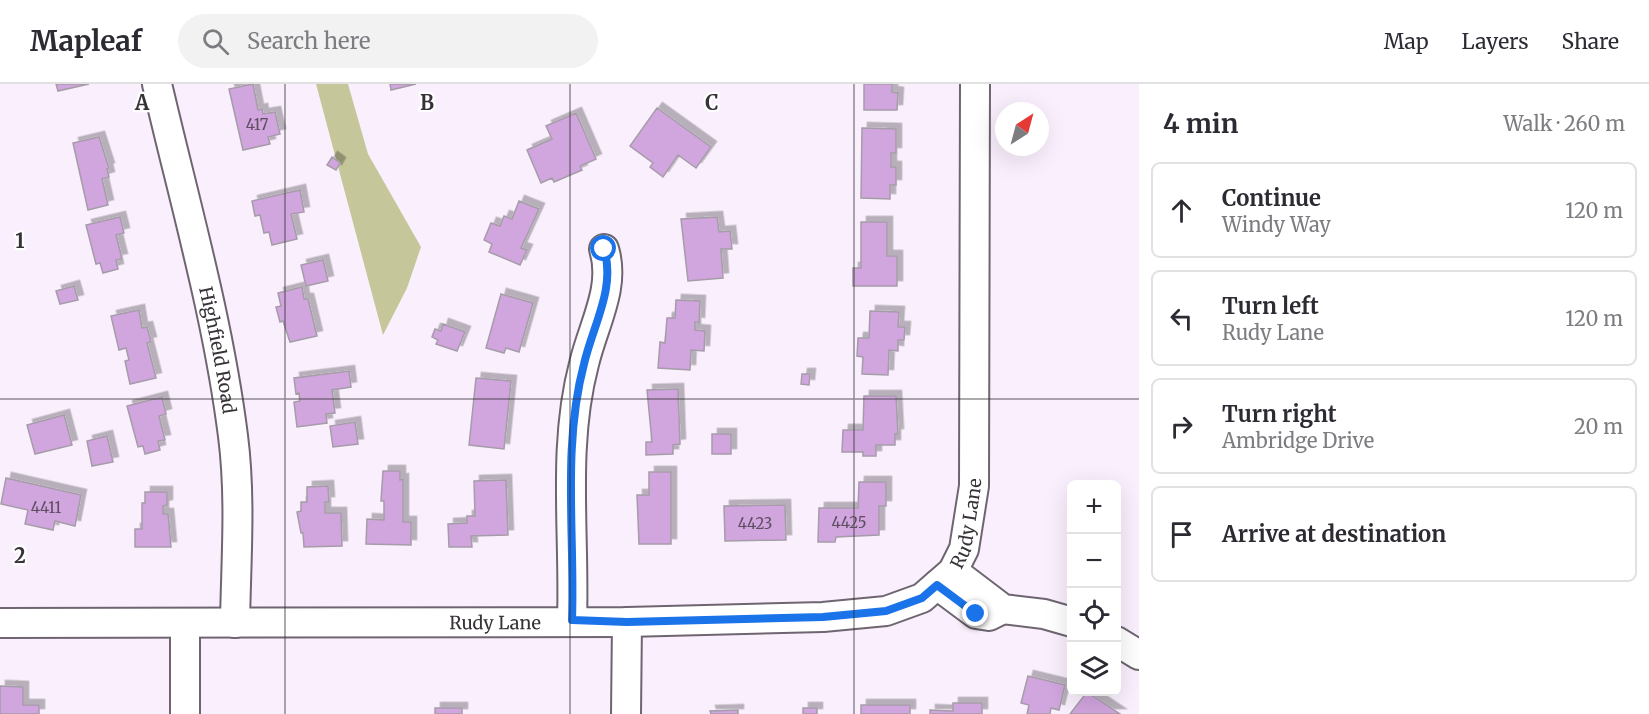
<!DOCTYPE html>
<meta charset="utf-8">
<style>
:root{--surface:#fff;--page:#f2f2f3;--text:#2b2b33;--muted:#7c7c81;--line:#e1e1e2}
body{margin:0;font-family:Merriweather,serif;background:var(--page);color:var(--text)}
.controls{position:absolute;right:18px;bottom:18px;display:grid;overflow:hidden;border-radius:9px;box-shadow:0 6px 24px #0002}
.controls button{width:54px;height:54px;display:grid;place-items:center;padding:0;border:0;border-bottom:2px solid var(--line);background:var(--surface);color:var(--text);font:30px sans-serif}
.compass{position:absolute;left:995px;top:18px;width:54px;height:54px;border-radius:50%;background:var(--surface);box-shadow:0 6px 24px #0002;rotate:36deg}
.stop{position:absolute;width:18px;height:18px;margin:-14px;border:4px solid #1a73e8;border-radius:50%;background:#fff}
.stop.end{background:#1a73e8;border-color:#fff;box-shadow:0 2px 6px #0008}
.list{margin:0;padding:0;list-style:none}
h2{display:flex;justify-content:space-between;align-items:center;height:78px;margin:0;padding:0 24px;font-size:26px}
h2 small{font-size:20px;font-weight:400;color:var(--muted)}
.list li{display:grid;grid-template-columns:39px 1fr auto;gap:18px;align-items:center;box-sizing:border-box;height:96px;margin:0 12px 12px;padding:0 12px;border:2px solid var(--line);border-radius:9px}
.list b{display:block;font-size:22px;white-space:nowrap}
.list p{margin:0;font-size:20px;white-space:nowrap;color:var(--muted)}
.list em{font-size:20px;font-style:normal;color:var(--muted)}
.icon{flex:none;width:33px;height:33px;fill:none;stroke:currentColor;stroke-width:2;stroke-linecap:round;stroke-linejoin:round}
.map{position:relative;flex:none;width:1139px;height:630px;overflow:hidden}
header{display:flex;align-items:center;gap:36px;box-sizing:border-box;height:84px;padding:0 30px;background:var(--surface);border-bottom:2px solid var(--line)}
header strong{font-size:28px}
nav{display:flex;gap:33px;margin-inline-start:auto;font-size:21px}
.search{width:420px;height:54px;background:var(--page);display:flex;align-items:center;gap:15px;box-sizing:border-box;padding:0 21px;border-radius:33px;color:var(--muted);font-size:22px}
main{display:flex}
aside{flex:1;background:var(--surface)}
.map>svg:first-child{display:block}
.green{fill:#c5c69a}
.building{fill:#d1a5de;stroke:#a69ca9;stroke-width:1.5;filter:url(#shadow)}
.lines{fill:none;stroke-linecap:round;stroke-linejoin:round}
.minor-casing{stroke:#6e6570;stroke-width:32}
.minor{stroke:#fff;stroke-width:28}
.route{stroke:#1a73e8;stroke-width:8}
.grid{fill:none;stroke:#363237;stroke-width:1.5;stroke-opacity:0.55}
.labels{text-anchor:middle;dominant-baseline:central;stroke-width:4.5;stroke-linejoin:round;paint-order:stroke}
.number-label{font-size:15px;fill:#5d4f61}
.street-label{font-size:18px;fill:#363237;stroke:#fff}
.grid-label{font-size:20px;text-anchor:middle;font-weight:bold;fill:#363237;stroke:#fff;stroke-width:4.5;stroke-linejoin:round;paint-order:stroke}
</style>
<header>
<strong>Mapleaf</strong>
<div class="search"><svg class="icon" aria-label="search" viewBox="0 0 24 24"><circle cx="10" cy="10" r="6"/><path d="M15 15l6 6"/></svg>Search here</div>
<nav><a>Map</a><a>Layers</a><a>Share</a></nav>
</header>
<main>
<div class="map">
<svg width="1139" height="630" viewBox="0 0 1139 630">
<defs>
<filter id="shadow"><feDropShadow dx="5.5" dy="-5.5" stdDeviation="0" flood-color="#0004"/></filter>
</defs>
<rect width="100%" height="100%" fill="#faf0fd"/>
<path class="green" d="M 316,0 L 348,0 L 368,70 L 421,163 L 407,204 L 383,251 Z"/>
<path class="building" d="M 56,0 L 89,0 L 58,7 Z
M 253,0 L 258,26 L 262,25 L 263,30 L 275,28 L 280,50 L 268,53 L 270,60 L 243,66 L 229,5 Z
M 390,0 L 416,0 L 391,6 Z
M 864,0 L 892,0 L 892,8 L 898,9 L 897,26 L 864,26 Z
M 657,24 L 711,63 L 696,84 L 678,71 L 663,93 L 650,83 L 653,79 L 630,62 Z
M 576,29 L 596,75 L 580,82 L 582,86 L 554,98 L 552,94 L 541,99 L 527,66 L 552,55 L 546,42 Z
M 862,44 L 896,45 L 896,69 L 891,69 L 891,83 L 896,83 L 896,101 L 890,101 L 890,115 L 861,114 Z
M 99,53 L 109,84 L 107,85 L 109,93 L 102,95 L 108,121 L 88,126 L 73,59 Z
M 332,73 L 340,79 L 336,86 L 327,81 Z
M 300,106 L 304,128 L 291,130 L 297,155 L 272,161 L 269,148 L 264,149 L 260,131 L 255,132 L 252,117 Z
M 519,117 L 539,125 L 521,164 L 527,166 L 520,181 L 489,168 L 492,160 L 484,156 L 491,139 L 500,142 L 504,132 L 512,135 Z
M 120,133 L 124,149 L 116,151 L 122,175 L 116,176 L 118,185 L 103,189 L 100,179 L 96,180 L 86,141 Z
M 717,133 L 719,148 L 730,147 L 732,165 L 721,165 L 723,194 L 688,197 L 681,135 Z
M 861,138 L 887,138 L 887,172 L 897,172 L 897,202 L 853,202 L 853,184 L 861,184 Z
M 323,176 L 328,197 L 306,202 L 301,181 Z
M 74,202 L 78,216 L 60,220 L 56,207 Z
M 302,203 L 304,215 L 308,215 L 317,252 L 290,258 L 283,237 L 280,238 L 276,223 L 281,222 L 278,209 Z
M 501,210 L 533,219 L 519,268 L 506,264 L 504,269 L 486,264 Z
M 676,216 L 700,217 L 699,239 L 695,238 L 695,246 L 705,247 L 704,267 L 691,266 L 690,286 L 658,284 L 660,258 L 665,259 L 667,234 L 675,234 Z
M 139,226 L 142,244 L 147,243 L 151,258 L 147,259 L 156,294 L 130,300 L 125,277 L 129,276 L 126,264 L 119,266 L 111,232 Z
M 870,227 L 899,228 L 898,243 L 905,243 L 904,256 L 898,256 L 898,267 L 889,266 L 888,291 L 862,290 L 863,273 L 857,272 L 858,254 L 869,254 Z
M 443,240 L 465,248 L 457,267 L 436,260 L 438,256 L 432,253 L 435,245 L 441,247 Z
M 349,287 L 351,303 L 332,306 L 335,329 L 326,330 L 327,339 L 297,343 L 294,318 L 300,317 L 299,309 L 296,310 L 294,294 Z
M 802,290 L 810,290 L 809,301 L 801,300 Z
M 476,294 L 511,297 L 504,365 L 469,361 Z
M 678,305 L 680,360 L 673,361 L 673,370 L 646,371 L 646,358 L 652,358 L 647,306 Z
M 864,312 L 896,312 L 898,350 L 895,350 L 895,361 L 876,361 L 876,372 L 863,372 L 863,368 L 842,368 L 843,346 L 863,346 Z
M 162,313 L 166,330 L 159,332 L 165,356 L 158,357 L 160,366 L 145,370 L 143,362 L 138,363 L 127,322 Z
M 64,331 L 72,361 L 35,370 L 27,341 Z
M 355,338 L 358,360 L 333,363 L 330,342 Z
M 712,350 L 731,350 L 731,370 L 712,370 Z
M 107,352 L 113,378 L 92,382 L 87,357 Z
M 383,387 L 400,387 L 400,396 L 403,395 L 403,438 L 411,438 L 411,461 L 366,460 L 367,435 L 384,436 L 384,417 L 381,417 Z
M 649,388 L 671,388 L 671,460 L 639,460 L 637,411 L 649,411 Z
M 6,394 L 81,411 L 75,442 L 55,437 L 53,446 L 25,440 L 28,426 L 1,420 Z
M 506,396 L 508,451 L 471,452 L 472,463 L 449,463 L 448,440 L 467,439 L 467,432 L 475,432 L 474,397 Z
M 859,398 L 886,398 L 886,422 L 879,422 L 879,451 L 836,453 L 835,458 L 818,458 L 819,424 L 858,424 Z
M 328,402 L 329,418 L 325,418 L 325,429 L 341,429 L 342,462 L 304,463 L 303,449 L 301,449 L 297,428 L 301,427 L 301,418 L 307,418 L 307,403 Z
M 145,408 L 167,408 L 167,421 L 163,422 L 163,430 L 168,430 L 171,463 L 135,463 L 135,445 L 142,445 L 142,419 L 145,419 Z
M 785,421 L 786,456 L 725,457 L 724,422 Z
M 1028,592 L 1065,601 L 1059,626 L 1051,624 L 1050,630 L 1027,630 L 1029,621 L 1021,619 Z
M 0,602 L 23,603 L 23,621 L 39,621 L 39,630 L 0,630 Z
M 1087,608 L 1120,630 L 1070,630 Z
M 953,619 L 982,619 L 982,630 L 930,630 L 930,626 L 953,627 Z
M 861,621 L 910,621 L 910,630 L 861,630 Z
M 435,624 L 462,624 L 462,630 L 435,630 Z
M 803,624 L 817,624 L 817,630 L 803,630 Z
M 738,626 L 738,630 L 711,630 L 710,627 Z"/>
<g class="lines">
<defs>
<g id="minor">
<path id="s1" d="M 157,0 C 184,116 218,233 233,352 C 241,413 236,477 235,539"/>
<path d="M 953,487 L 1003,525 L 1044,530 L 1072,538"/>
<path d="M 937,501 L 976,530 L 989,532 L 1003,525"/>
<path d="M 572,536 C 575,450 562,363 584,280 C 593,241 616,204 604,165"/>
<path id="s2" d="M 0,539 L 627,538 L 823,533 L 886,527 L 922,514 L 953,487 L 964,465 L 974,402 L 975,0"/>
<path d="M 185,540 L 185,630"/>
<path d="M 1116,557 L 1139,571"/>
<path d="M 626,630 L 627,538"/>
</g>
</defs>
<use href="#minor" class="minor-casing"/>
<use href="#minor" class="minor"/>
</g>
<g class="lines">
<path class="route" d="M 604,165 C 616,204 593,241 584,280 C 562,363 575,450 572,536 L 627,538 L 823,533 L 886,527 L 922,514 L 937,501 L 976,530"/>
</g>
<path class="grid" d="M 285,0 L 285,630M 570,0 L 570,630M 854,0 L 854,630M 0,315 L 1139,315"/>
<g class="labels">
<g class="number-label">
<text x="257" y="40">417</text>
<text x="46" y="423">4411</text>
<text x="849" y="438">4425</text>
<text x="755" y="439">4423</text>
</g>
<g class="street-label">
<text stroke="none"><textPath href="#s1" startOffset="273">Highfield Road</textPath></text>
<text stroke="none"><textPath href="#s2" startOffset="1016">Rudy Lane</textPath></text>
<text stroke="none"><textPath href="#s2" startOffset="495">Rudy Lane</textPath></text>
</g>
</g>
<g class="grid-label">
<text x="142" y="26">A</text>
<text x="427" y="26">B</text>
<text x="712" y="26">C</text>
<text x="20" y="164">1</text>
<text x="20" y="479">2</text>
</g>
</svg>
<div class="controls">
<button>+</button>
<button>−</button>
<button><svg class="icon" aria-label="locate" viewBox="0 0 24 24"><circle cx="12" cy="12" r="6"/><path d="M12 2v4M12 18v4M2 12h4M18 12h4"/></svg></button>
<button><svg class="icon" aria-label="layers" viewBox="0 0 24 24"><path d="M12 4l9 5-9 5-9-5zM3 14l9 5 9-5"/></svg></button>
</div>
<svg class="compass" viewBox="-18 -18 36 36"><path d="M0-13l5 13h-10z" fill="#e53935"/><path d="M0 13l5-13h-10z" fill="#7c7c81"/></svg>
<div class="stop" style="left:604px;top:165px"></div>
<div class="stop end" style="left:976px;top:530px"></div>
</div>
<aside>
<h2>4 min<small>Walk · 260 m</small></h2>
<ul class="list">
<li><svg class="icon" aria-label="ahead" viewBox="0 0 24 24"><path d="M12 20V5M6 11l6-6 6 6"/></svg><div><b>Continue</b><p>Windy Way</p></div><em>120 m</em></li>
<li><svg class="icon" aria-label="left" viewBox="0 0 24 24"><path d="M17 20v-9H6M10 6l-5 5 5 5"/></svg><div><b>Turn left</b><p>Rudy Lane</p></div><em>120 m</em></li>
<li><svg class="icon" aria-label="right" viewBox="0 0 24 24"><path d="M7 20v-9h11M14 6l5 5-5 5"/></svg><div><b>Turn right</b><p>Ambridge Drive</p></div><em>20 m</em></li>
<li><svg class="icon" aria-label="arrive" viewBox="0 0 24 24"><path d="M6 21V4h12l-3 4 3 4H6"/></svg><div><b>Arrive at destination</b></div></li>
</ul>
</aside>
</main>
